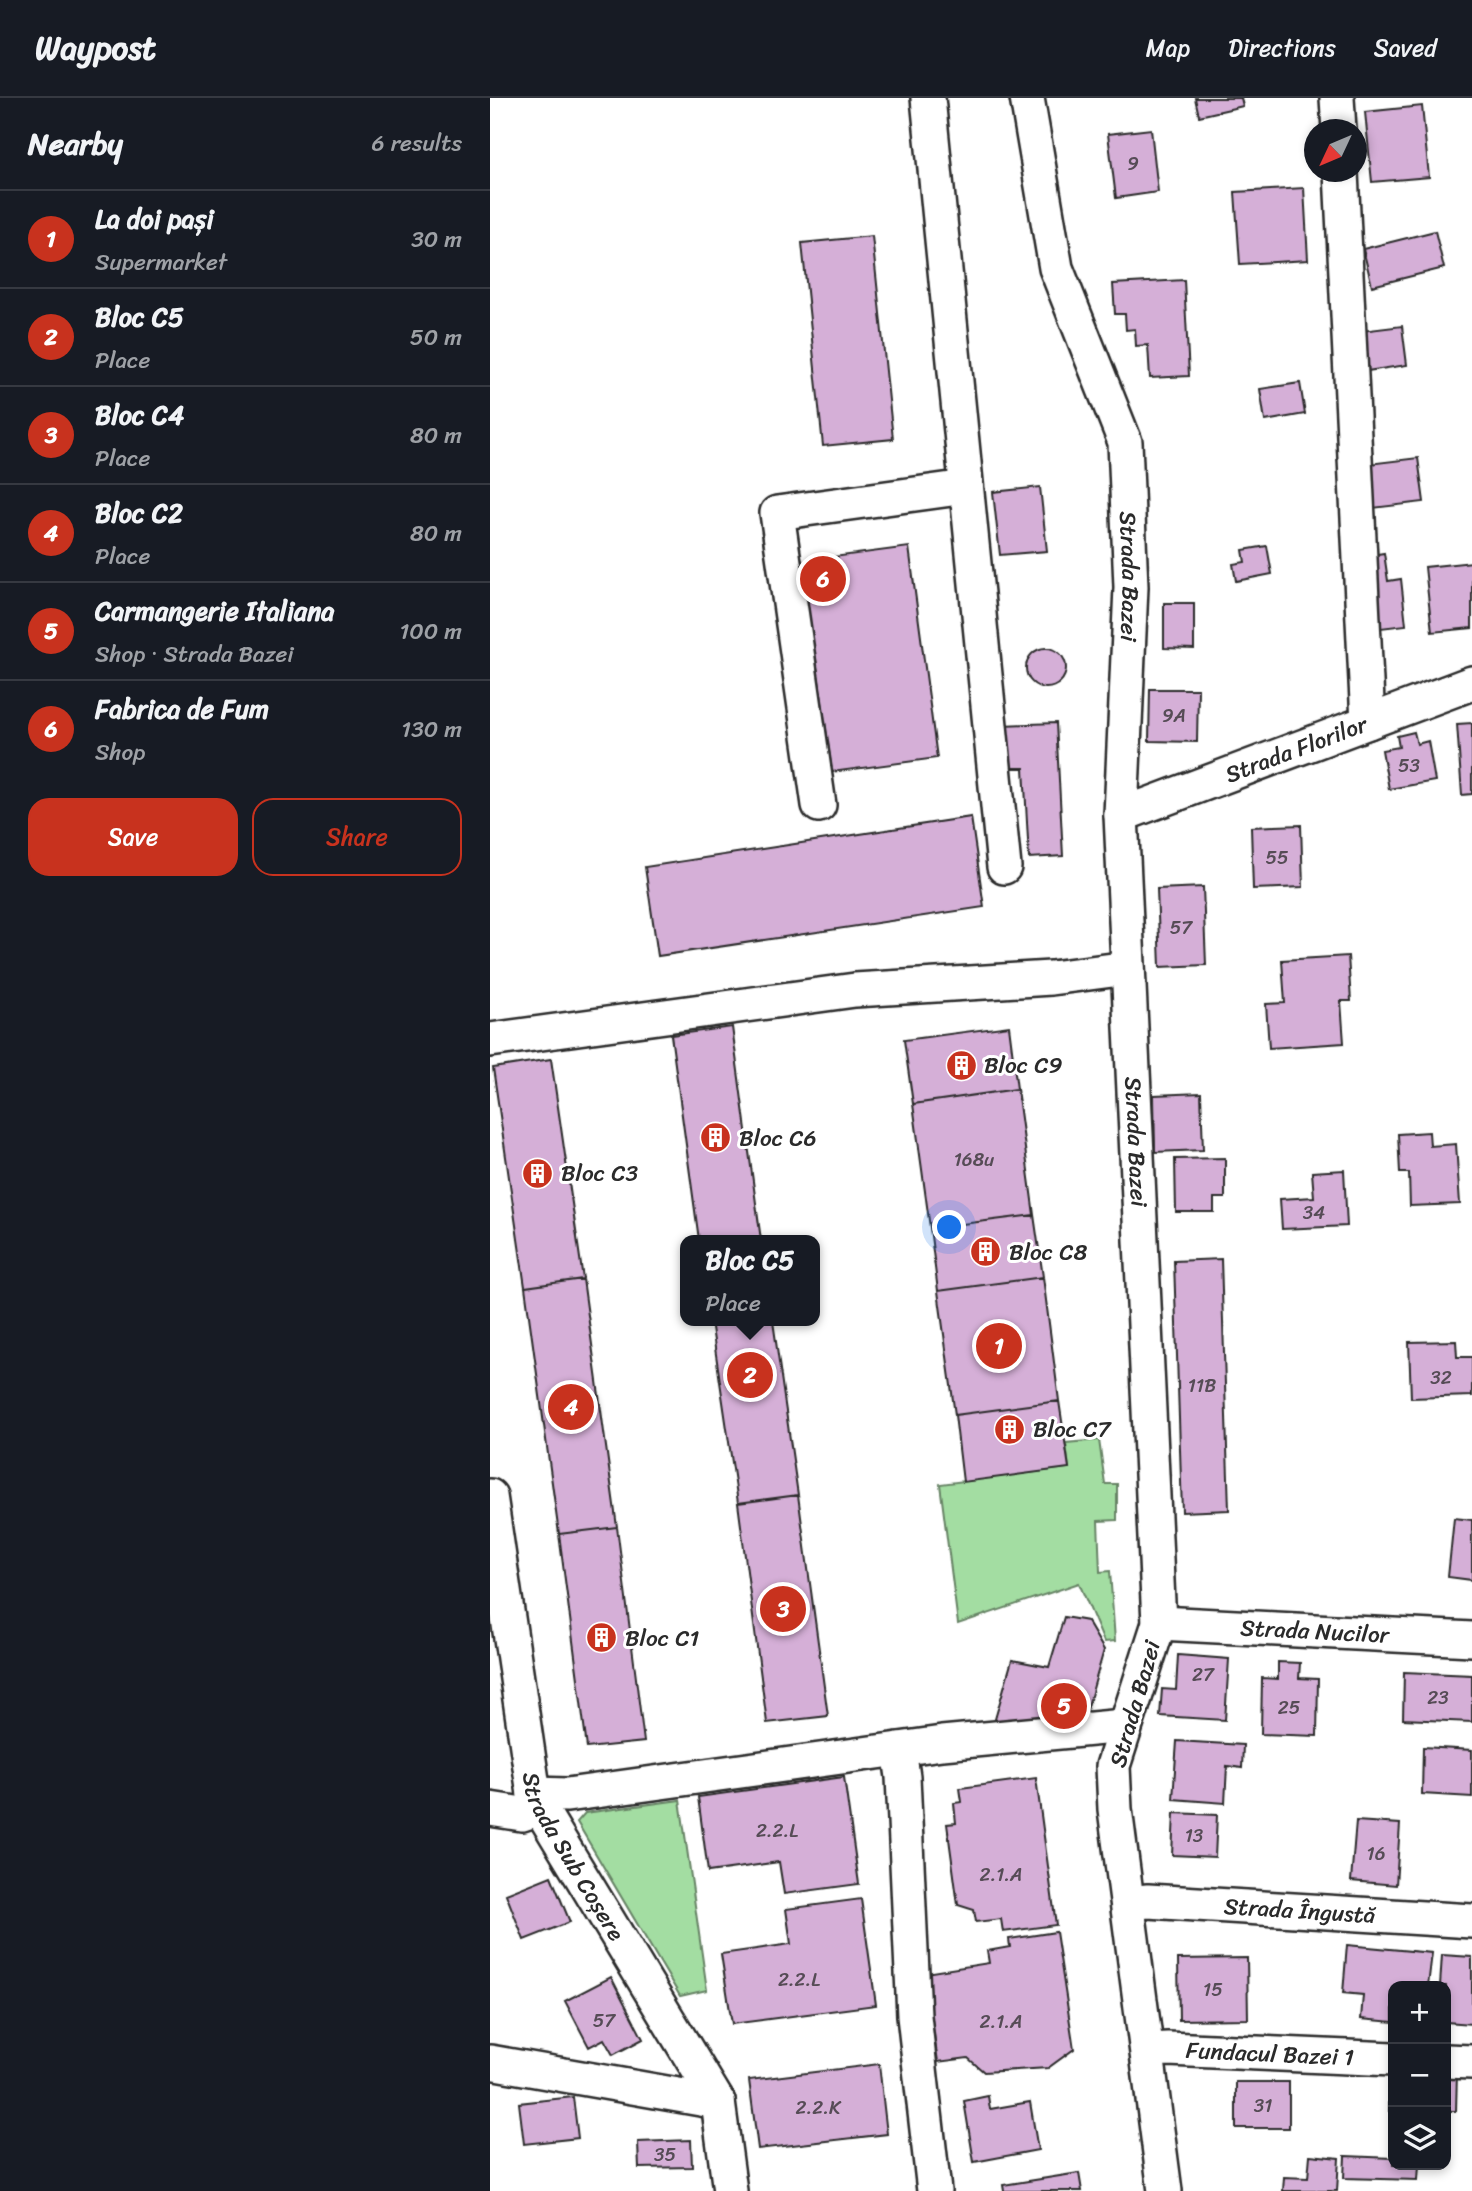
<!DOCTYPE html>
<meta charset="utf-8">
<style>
:root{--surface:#171b24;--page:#242831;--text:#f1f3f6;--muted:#9ea1a6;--line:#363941;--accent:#c8321e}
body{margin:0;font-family:Sriracha,sans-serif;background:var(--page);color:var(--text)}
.controls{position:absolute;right:21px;bottom:21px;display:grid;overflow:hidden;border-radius:14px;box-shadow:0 4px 10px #0003}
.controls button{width:63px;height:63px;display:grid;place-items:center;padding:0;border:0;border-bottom:2px solid var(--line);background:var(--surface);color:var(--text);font:35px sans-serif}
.compass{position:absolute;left:814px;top:21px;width:63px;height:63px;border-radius:50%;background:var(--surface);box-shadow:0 4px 10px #0003;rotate:226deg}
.you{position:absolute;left:460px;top:1130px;width:24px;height:24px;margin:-18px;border:5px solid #fff;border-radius:50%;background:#1a73e8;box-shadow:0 0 0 10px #1a73e833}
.badge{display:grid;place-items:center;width:46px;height:46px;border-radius:50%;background:var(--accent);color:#fff;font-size:23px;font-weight:700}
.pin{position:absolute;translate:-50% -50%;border:4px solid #fff;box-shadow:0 2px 7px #0006}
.popup{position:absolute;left:190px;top:1137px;width:140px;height:91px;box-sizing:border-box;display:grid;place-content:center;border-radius:14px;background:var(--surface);filter:drop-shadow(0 2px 5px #0005);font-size:23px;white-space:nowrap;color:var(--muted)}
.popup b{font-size:26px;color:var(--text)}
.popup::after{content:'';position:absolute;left:50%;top:100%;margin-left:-14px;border:14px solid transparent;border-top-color:var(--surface)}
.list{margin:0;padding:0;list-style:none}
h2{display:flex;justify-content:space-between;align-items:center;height:91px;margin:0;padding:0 28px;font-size:30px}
h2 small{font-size:23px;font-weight:400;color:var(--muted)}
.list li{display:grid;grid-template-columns:46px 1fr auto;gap:21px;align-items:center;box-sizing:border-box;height:98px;padding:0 28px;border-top:2px solid var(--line)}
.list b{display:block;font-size:26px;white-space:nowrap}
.list p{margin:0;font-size:23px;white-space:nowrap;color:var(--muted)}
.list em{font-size:23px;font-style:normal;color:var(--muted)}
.actions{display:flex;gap:14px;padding:21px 28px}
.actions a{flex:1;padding:16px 0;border:2px solid var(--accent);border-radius:21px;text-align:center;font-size:24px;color:var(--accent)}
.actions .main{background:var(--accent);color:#fff}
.icon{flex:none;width:38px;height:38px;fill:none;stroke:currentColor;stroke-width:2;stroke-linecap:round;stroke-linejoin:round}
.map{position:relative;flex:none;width:982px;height:2093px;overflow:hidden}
header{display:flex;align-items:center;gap:42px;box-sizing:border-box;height:98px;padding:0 35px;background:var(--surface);border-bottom:2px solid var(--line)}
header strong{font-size:33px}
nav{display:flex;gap:38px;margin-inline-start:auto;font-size:24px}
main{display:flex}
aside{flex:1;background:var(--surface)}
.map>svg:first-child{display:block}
.green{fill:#a3dda2;stroke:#678466;stroke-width:2}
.building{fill:#d5afd7;stroke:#2b2b2b;stroke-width:2}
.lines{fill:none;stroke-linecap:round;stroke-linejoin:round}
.minor-casing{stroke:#2b2b2b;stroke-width:38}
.minor{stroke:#fff;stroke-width:33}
.labels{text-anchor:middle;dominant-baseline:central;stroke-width:6;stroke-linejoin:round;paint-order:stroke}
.number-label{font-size:19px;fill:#564c56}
.street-label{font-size:23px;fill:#2b2b2b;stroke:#fff}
.poi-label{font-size:23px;fill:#2b2b2b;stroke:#fff;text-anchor:start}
</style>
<header>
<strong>Waypost</strong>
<nav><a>Map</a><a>Directions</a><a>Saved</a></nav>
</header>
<main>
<aside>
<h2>Nearby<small>6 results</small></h2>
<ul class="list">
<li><span class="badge">1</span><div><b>La doi pași</b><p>Supermarket</p></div><em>30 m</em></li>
<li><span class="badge">2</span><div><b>Bloc C5</b><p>Place</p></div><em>50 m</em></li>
<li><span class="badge">3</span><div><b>Bloc C4</b><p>Place</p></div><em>80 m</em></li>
<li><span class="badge">4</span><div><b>Bloc C2</b><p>Place</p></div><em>80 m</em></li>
<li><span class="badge">5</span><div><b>Carmangerie Italiana</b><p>Shop · Strada Bazei</p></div><em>100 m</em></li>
<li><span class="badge">6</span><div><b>Fabrica de Fum</b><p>Shop</p></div><em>130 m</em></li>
</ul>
<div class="actions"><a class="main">Save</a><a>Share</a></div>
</aside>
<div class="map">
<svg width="982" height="2093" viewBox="0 0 982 2093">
<rect width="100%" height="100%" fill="#fff"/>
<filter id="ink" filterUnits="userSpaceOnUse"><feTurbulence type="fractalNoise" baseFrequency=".0143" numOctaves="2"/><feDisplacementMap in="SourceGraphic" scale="14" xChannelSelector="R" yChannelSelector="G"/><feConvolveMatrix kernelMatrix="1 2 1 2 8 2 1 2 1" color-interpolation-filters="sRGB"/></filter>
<g filter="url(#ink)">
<path class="green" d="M 609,1342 L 615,1386 L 627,1386 L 627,1422 L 608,1423 L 610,1474 L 620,1473 L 625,1543 L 614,1544 L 589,1485 L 468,1526 L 450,1386 L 579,1370 L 576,1345 Z
M 190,1702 L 217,1892 L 190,1898 L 87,1724 L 95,1715 Z"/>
<path class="building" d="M 705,0 L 751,0 L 753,8 L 709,18 Z
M 932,8 L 939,79 L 882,84 L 875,14 Z
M 661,31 L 668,94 L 626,100 L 618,36 Z
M 814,90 L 818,162 L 750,166 L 745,94 Z
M 945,133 L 954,170 L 882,188 L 873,151 Z
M 382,138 L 403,341 L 333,348 L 312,145 Z
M 694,182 L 699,278 L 660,280 L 658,247 L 646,248 L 645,231 L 636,232 L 635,216 L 625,216 L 623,186 Z
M 912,228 L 917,267 L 877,273 L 871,233 Z
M 810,285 L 815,316 L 775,323 L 770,291 Z
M 928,360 L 934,404 L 883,410 L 878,366 Z
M 550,389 L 557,453 L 510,457 L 503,394 Z
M 777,448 L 782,476 L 746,483 L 743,466 L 755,464 L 753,452 Z
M 419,449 L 447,660 L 342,674 L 325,555 L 321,555 L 314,501 L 325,499 L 320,462 Z
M 894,455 L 898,483 L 911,481 L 916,527 L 883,531 L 875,458 Z
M 982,464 L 982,530 L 942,534 L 935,469 Z
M 674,505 L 704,505 L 704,551 L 674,550 Z
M536 570a20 20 0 1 1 40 0a20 20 0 1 1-40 0Z
M 660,591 L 708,591 L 707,644 L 659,643 Z
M 566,625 L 573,758 L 539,760 L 534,670 L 514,670 L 512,627 Z
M 982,625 L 982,696 L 972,697 L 967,626 Z
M 924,634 L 927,646 L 938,643 L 945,683 L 899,691 L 892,652 L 909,649 L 907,638 Z
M 481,719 L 494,809 L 168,858 L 155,769 Z
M 811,727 L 813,789 L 763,791 L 761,729 Z
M 713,789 L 716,867 L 670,869 L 667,791 Z
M 858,858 L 861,903 L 851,903 L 854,945 L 779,950 L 776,906 L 795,905 L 792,862 Z
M 519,928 L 527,991 L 423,1006 L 414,942 Z
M 242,929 L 271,1142 L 209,1142 L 181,937 Z
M 61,961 L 93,1181 L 35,1189 L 3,970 Z
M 527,991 L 544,1117 L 440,1130 L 423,1006 Z
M 711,995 L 713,1052 L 665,1054 L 664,997 Z
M 939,1034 L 940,1048 L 966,1046 L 970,1106 L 920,1108 L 919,1075 L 910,1075 L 908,1036 Z
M 735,1060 L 735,1100 L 724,1100 L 724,1114 L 686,1114 L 685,1061 Z
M 854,1072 L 857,1128 L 792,1131 L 790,1101 L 824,1099 L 822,1074 Z
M 544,1117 L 553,1179 L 448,1193 L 440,1130 Z
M 731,1161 L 739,1412 L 692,1414 L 684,1163 Z
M 553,1179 L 569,1303 L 465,1317 L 448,1193 Z
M 93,1181 L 127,1429 L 69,1436 L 35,1189 Z
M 221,1223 L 283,1223 L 308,1397 L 248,1405 Z
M 966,1243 L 967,1259 L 982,1259 L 982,1298 L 921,1300 L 919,1244 Z
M 569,1303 L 579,1370 L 473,1384 L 465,1317 Z
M 308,1397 L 338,1618 L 277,1625 L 248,1405 Z
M 964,1420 L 982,1422 L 982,1482 L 958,1479 Z
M 127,1429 L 154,1644 L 97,1650 L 69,1436 Z
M 574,1519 L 597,1523 L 614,1552 L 593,1626 L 501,1635 L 522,1562 L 559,1569 Z
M 688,1557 L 739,1561 L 735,1622 L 670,1618 L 672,1591 L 686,1592 Z
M 788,1564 L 810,1565 L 809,1580 L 828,1581 L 827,1638 L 771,1636 L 772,1580 L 788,1581 Z
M 914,1574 L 982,1577 L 982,1624 L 913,1621 Z
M 687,1643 L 753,1647 L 752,1670 L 737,1668 L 735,1705 L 683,1701 Z
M 933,1649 L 982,1652 L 982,1699 L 932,1696 Z
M 354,1679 L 369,1786 L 294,1796 L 289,1764 L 218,1774 L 208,1699 Z
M 546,1680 L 566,1827 L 513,1834 L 511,1821 L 486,1824 L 484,1812 L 468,1807 L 457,1726 L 466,1725 L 464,1705 L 472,1704 L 470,1690 Z
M 684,1715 L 727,1717 L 725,1759 L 682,1757 Z
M 866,1723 L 910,1726 L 906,1787 L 861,1783 Z
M 61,1778 L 80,1824 L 34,1842 L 16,1796 Z
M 371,1801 L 386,1907 L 242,1926 L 231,1856 L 301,1846 L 296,1811 Z
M 566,1834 L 584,1951 L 558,1970 L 494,1974 L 478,1960 L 448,1964 L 435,1875 L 499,1865 L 497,1853 L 520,1849 L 519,1841 Z
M 857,1847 L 942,1855 L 938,1888 L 903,1888 L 903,1924 L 871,1921 L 873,1897 L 853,1895 Z
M 952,1857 L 982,1859 L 982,1926 L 956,1924 L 956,1888 L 950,1888 Z
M 757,1860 L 758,1921 L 689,1922 L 688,1861 Z
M 121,1879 L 153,1941 L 123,1957 L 114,1941 L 99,1949 L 75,1903 Z
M 389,1966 L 397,2036 L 268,2051 L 259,1982 Z
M 900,1971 L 903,1971 L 903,2013 L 899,2013 Z
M 956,1972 L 967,1973 L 966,2013 L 956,2013 Z
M 746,1984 L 799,1984 L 799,2030 L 746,2030 Z
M 498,1998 L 500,2011 L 540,2004 L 548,2052 L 484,2064 L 474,2003 Z
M 83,1999 L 88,2040 L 34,2046 L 29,2005 Z
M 201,2042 L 202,2069 L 149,2070 L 148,2044 Z
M 820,2057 L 849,2060 L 847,2093 L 793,2093 L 794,2079 L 818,2080 Z
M 855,2058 L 903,2060 L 903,2067 L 929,2067 L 928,2082 L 854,2080 Z
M 589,2075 L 592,2093 L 514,2093 L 513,2087 Z"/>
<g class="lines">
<defs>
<g id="minor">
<path d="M 438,0 L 514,769"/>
<path id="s1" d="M 537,0 L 566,170 L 635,344 L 641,489 L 631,717 L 669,1525 L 623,1668 L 625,1711 L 675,2093"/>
<path d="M 847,0 L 849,32"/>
<path d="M 851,74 L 878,624"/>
<path d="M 329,707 L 287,415 L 476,389"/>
<path id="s2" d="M 631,717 L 982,585"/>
<path d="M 0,942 L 365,892 L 561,880 L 638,870"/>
<path id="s3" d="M 0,1398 L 44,1696 L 50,1710 L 228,2004 L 240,2093"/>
<path id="s4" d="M 669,1525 L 982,1541"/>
<path d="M 409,1651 L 413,1679 L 424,1918 L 444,2093"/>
<path d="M 44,1696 L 77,1697 L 452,1645 L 634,1628"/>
<path d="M 0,1711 L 32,1716 L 50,1710"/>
<path id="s5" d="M 638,1805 L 658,1803 L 982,1823"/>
<path id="s6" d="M 658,1952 L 678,1951 L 903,1961"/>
<path d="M 956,1963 L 982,1964"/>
<path d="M 0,1964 L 228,2004"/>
</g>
</defs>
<use href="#minor" class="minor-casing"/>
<use href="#minor" class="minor"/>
</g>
</g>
<defs>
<symbol id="building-disc" viewBox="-11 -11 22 22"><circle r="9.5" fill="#c8321e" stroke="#fff"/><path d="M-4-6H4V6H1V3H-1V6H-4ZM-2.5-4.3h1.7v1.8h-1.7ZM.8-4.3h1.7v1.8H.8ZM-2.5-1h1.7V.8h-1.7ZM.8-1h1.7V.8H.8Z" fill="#fff"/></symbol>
</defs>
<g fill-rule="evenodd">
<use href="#building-disc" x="454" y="950" width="35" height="35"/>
<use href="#building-disc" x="208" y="1022" width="35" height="35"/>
<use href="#building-disc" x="30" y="1058" width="35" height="35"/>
<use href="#building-disc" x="478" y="1136" width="35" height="35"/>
<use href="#building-disc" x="502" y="1314" width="35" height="35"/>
<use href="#building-disc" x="94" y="1522" width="35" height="35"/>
</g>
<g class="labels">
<g class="number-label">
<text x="643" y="65">9</text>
<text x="684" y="617">9A</text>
<text x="919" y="667">53</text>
<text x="787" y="759">55</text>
<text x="691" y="829">57</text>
<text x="484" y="1061">168u</text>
<text x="824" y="1114">34</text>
<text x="951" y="1279">32</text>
<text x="712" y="1287">11B</text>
<text x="713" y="1576">27</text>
<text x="948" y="1599">23</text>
<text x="799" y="1609">25</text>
<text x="287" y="1732">2.2.L</text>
<text x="704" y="1737">13</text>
<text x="886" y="1755">16</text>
<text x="511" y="1776">2.1.A</text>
<text x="309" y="1881">2.2.L</text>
<text x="723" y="1891">15</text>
<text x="114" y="1922">57</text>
<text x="511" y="1923">2.1.A</text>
<text x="773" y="2007">31</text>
<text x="328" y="2009">2.2.K</text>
<text x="175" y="2056">35</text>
</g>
<g class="street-label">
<text stroke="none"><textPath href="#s1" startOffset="494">Strada Bazei</textPath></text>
<text stroke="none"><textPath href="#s2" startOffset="187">Strada Florilor</textPath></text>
<text stroke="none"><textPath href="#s1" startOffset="1060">Strada Bazei</textPath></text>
<text stroke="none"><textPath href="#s4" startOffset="156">Strada Nucilor</textPath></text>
<text transform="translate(645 1606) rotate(-74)">Strada Bazei</text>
<text stroke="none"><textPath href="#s3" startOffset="374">Strada Sub Coșere</textPath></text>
<text stroke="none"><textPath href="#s5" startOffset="172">Strada Îngustă</textPath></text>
<text stroke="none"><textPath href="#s6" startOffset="122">Fundacul Bazei 1</textPath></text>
</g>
<g class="poi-label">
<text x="494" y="967">Bloc C9</text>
<text x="249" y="1040">Bloc C6</text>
<text x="71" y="1075">Bloc C3</text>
<text x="519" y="1154">Bloc C8</text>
<text x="543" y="1331">Bloc C7</text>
<text x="135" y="1540">Bloc C1</text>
</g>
</g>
</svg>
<div class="controls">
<button>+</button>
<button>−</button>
<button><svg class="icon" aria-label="layers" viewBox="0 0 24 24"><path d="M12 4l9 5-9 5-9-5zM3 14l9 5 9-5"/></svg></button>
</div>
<svg class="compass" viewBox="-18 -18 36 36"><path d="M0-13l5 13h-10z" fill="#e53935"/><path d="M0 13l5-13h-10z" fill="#9ea1a6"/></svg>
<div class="you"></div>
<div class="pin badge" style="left:509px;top:1248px">1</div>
<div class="pin badge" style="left:260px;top:1277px">2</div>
<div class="popup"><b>Bloc C5</b>Place</div>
<div class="pin badge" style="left:293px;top:1511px">3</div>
<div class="pin badge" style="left:81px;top:1309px">4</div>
<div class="pin badge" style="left:574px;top:1608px">5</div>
<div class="pin badge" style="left:333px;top:481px">6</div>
</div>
</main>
